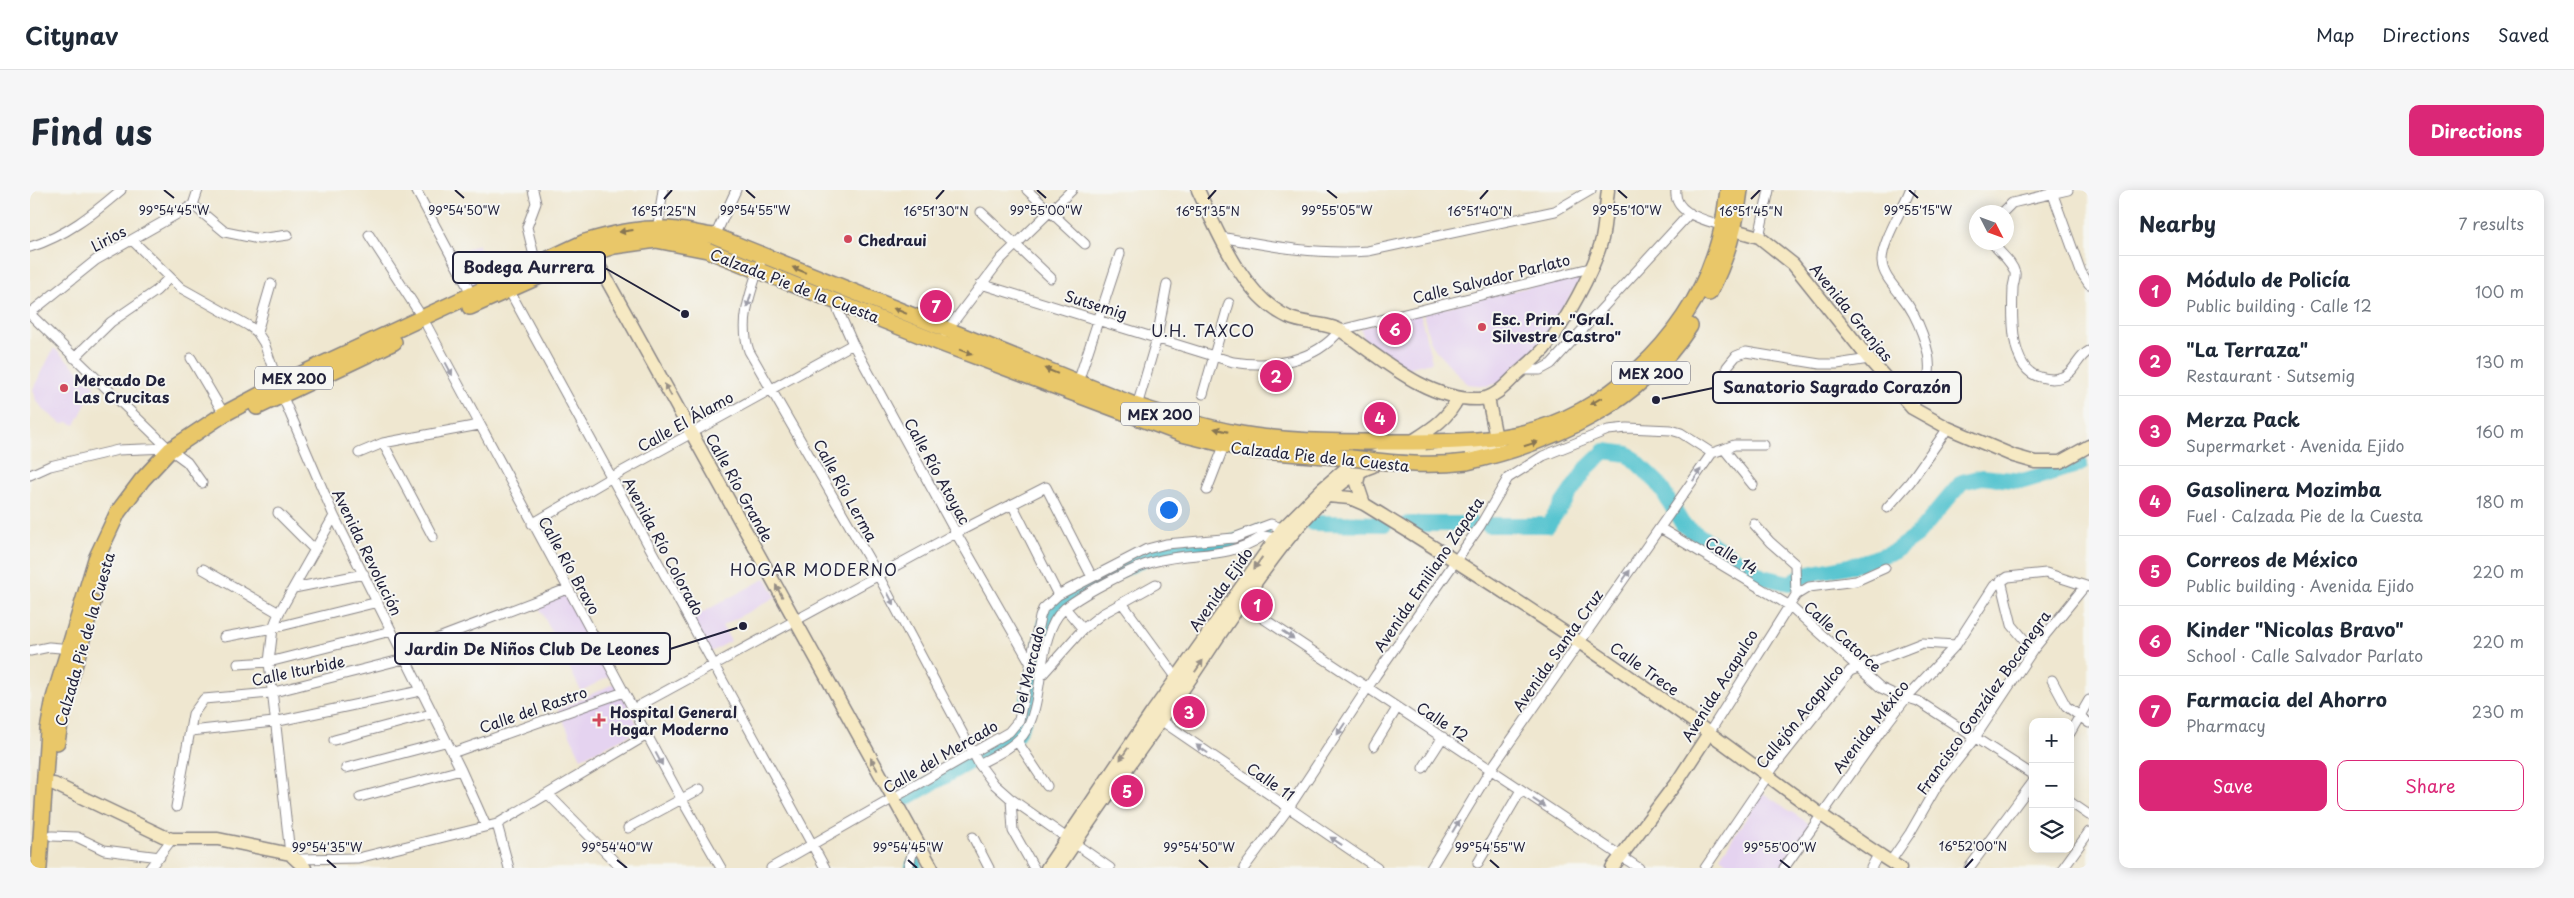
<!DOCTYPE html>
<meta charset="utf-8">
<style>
:root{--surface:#fff;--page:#f6f6f7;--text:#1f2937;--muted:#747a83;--line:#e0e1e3;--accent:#db2777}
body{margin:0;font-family:"Playpen Sans",sans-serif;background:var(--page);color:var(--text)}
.controls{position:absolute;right:15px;bottom:15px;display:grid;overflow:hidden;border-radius:10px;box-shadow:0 2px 12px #0003}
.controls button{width:45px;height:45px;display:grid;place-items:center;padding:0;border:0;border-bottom:1px solid var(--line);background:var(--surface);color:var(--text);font:25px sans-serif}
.compass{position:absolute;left:1939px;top:15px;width:45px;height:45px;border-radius:50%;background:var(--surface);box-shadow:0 2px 12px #0003;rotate:132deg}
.you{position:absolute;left:1138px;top:319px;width:18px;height:18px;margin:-12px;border:4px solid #fff;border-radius:50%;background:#1a73e8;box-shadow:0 0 0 8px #1a73e833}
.badge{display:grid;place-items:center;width:32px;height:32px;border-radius:50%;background:var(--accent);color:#fff;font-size:16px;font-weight:700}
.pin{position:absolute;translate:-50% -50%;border:2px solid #fff;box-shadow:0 1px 5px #0006}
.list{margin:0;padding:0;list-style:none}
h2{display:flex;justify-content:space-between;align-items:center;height:65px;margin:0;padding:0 20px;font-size:21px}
h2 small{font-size:16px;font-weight:400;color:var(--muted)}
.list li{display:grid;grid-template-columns:32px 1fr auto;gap:15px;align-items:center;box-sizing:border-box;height:70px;padding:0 20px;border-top:1px solid var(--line)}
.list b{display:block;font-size:19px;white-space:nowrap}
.list p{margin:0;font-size:16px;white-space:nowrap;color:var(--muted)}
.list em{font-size:16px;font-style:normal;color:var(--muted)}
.actions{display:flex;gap:10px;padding:15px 20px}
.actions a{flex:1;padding:11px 0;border:1px solid var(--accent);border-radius:10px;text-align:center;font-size:18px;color:var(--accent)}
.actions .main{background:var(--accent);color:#fff}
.icon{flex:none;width:28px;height:28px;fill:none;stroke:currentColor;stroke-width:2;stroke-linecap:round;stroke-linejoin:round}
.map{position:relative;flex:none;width:2059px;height:678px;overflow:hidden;border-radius:10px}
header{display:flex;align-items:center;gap:30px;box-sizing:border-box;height:70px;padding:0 25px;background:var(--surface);border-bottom:1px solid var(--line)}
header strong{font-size:24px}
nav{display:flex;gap:28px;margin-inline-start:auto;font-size:18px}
.intro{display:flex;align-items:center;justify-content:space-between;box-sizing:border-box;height:120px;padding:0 30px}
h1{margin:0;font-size:35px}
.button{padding:12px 22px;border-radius:10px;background:var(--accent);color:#fff;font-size:18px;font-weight:700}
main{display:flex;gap:30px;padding:0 30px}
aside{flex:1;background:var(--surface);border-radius:10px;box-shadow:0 2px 12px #0003}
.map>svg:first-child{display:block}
.built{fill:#e5d3f0}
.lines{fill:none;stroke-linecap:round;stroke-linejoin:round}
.river{stroke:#59c5d0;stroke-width:16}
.street-casing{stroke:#888486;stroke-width:11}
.secondary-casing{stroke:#888486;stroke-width:15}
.primary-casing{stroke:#888486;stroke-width:18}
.street{stroke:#fff;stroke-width:9}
.secondary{stroke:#f6e9c3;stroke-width:12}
.primary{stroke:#e9c769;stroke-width:15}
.primary-bridge-casing{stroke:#888486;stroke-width:18;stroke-linecap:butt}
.primary-bridge{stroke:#e9c769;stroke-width:15}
.oneway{fill:#867452}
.oneway2{fill:#9c9ca7}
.oneway3{fill:#978f86}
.ticks{fill:none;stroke:#22223b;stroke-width:2}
.poi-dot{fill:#d1495b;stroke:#f6f6f2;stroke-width:2}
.labels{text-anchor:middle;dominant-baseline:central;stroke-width:4;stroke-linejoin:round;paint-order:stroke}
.shield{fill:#f6f6f2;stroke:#626272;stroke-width:1}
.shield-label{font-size:14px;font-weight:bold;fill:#22223b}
.street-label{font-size:15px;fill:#22223b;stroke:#f6f6f2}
.poi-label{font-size:15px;font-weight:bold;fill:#22223b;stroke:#f6f6f2;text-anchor:start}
.neighbourhood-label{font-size:16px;letter-spacing:1px;fill:#22223b;stroke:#f6f6f2}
.ticks-label{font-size:12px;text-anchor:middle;fill:#22223b;stroke:#f6f6f2;stroke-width:4;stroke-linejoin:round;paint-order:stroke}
.leader{fill:none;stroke:#22223b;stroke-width:2}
.callout-dot{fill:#22223b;stroke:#f6f6f2;stroke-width:2}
.callout{fill:#f6f6f2;stroke:#22223b;stroke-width:2}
.callout-label{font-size:16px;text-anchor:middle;font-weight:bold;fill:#22223b}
</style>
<header>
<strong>Citynav</strong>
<nav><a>Map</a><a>Directions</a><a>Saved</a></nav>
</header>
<div class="intro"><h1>Find us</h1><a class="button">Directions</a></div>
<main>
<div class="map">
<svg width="2059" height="678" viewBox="0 0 2059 678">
<rect width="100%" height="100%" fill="#f6f6f2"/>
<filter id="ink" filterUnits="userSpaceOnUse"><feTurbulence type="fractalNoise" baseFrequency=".02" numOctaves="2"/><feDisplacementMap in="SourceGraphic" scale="10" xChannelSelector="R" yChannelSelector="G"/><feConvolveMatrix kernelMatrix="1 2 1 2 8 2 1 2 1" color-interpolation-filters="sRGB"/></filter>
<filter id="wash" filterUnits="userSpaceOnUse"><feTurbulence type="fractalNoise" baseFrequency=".0096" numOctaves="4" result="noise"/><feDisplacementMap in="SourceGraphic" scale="20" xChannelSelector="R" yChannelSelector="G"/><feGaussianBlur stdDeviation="1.12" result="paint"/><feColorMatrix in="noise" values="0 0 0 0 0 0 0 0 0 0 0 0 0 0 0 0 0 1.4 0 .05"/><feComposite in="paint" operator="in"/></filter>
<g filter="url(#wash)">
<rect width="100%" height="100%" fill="#efe7d0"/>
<path class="built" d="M 448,54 L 461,86 L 435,100 L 422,67 Z
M 1554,83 L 1513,150 L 1472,192 L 1458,196 L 1437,194 L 1401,155 L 1393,123 Z
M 1390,123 L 1402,172 L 1373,179 L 1335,154 L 1331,138 Z
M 24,158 L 65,196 L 45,235 L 37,232 L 32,234 L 14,220 L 6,210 L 3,199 Z
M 736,388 L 746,407 L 692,436 L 701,451 L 679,463 L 662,428 Z
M 534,402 L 580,486 L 551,501 L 507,413 Z
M 587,492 L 610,540 L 551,568 L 528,520 Z
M 1733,603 L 1781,635 L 1752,678 L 1704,678 L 1690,667 Z"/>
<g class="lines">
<path class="river" d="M 1283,333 L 1355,334
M 1378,334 L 1443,334
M 1458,335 L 1518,335 L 1557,278 L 1575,261 L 1598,264 L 1628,293 L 1653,335 L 1732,387 L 1759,393 L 1779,384 L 1823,375 L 1863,362 L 1887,345 L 1932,292 L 1952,287 L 1993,291 L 2050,274
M 876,608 L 986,545 L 993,532 L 1016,432 L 1027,415 L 1079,385 L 1134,360 L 1193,356 L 1233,342
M 883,678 L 884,674"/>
</g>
</g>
<g filter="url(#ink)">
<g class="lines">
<defs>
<path id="street" d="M 386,0 L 442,105
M 503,0 L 506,13 L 497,37 L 506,74
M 997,0 L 1055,54
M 1646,0 C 1643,24 1676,30 1693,36
M 1880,0 C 1873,19 1851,53 1852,72 C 1853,86 1865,97 1873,108 C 1887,125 1902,162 1899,183 C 1897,195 1887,208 1882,218
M 2022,2 L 2051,82 L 2059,94
M 163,15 L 195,42 L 229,49 L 258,45
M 951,22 L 1021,88
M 1973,22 L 1982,13 L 2038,0
M 627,42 L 633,0
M 339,45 L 392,127
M 685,46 L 706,0
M 1190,47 C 1240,56 1287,65 1338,61 L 1525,21 L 1561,0
M 1729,47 L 1739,0
M 103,51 L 151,98 L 219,136 L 227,142 L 234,153 L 252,205 L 304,326 L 431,580 L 456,636
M 1962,52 C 1969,63 1982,71 1985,83 C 1986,88 1983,93 1983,98 C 1982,122 1979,180 2010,187 C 2017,189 2025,190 2032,187 C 2045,183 2047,167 2059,161
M 0,57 C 36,46 63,24 91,0
M 733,65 C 723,96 708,129 719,161 L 848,385 L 949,574 L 964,594 L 981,609 L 1080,678
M 951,94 L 1203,172 C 1241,178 1285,172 1310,140 L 1560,78
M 479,100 L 795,678
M 810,110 L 808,120 L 823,154 L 926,343 L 1000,472
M 0,123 L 66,70 L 163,15 L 168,0
M 0,124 L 138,258 L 157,272 L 172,293
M 397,136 L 652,610 L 691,678
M 227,142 L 241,94
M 915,143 L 971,69 L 1042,0
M 44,168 L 81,132 L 126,101 L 139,88
M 161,168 L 194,224
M 1697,177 L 1706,166 L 1716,162 L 1790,174 L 1807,174 L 1839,169
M 1492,180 L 1510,180 L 1521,174 L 1660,23
M 1048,192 L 1090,64
M 1173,204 L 1199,113
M 1107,216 L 1127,148 L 1137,94
M 353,253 L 403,347
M 1694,259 L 1704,255 L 1734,255
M 329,263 L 353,253 L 449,235
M 1682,263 L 1694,259 L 1723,295
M 0,285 L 20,276 L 88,260 L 138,258
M 1177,300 L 1194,256
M 982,314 L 1028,405
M 1857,318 L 1880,292 L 1918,238
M 248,323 L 284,359
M 502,334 L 582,287 L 823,154
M 1724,334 L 1740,352 L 1765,374 L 1766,405
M 1630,338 L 1760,416 L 1851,498 L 1864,504 L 1888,511 L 2003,585
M 173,379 L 249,423
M 1971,390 L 1982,435 L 2003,460
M 264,398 L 334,384
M 1207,411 L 1609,678
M 1092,413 L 1149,491
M 1035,418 L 1053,439
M 194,447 L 243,438 L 348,412
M 0,461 L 19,457 L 42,459
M 372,462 L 537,399
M 208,474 L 239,472 L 361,441
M 1011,486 L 1053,439 L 1072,424 L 1126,394
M 2022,490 L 2036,516 L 2059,533
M 603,519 L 926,343 L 1016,297 L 1062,387
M 1126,527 L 1347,678
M 161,541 L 244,532 L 390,501
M 1679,543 L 1766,405 L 1779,397 L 1826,391 L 1855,378
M 2040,543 L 2059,510
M 304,550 L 401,524
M 987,551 L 1017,596
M 1344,556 L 1367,518
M 422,563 L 594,502
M 949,574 C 964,566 982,558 993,545 C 1016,515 1005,446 1033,420 C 1048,406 1104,377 1123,372 C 1164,360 1195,371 1233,346 L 1246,348
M 316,578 L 415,552
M 1393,578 L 1413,547
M 518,604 L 591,678
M 330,607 L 431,580
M 981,609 L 983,641 L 1004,678
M 2040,612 L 2059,625
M 146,617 L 163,524 L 174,509 L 240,503 L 374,469
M 467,634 L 479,678
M 598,638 L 670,599
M 22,646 L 47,647 L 74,660 L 130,667
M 943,647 L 959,678
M 260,664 L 239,472 L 243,438 L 249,423 L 304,326
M 267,669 L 328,668 L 467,634 L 617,545
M 1860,672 L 1880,643 L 1907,596 L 1944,549 L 2003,460 L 2055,396
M 1448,673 L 1491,600
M 120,678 L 142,649
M 741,678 L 979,542 L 989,530 L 1010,427 L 1013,419 L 1028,405 L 1117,359 L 1136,354 L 1204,348 L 1241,334 L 1258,341
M 878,678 L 886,651
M 1214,678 L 1258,619 L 1346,485 L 1450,336 L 1478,288 L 1513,266 L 1578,240 L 1597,238 L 1641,240 L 1651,243 L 1682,263
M 1401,678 L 1461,579 L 1682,263
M 1675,678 L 1743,578 L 1820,481 L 1892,453 L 1926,455
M 1754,678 L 1851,541 L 1877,507 L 1926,455 L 1964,396 L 1978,387 L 2016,383 L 2059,397
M 1841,678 L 1848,665
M 1939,678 L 2003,592
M 2033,678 L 2059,642"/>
<path id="secondary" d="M 1168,0 C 1188,43 1213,106 1258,127 C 1274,135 1298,132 1313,142 C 1352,169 1398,211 1449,209 C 1464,209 1476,195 1486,185 C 1495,177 1506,168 1514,159 C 1535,133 1564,81 1572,49 C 1575,33 1576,16 1578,0
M 1694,37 L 1729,47 L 1763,74 L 1839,169 L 1882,218 L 1918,238 L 1984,266 L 2005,272 L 2030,272 L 2059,256
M 562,63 L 902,678
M 1457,251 L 1466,248 L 1458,208
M 1381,252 C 1401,239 1417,230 1428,208
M 1377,269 L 1455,259 L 1472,260
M 1330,280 L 1327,293 L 1334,314
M 1298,306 L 1320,308 L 1334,314 C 1452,386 1567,462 1678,542 C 1742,588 1803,636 1870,678
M 24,594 L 133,646 L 142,649 L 188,649 L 260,664 L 275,678
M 1017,678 L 1121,524 L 1253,338 L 1292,299 L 1321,274 L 1357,262 L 1390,258
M 1028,678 C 1069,616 1113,556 1156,495 C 1195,439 1280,295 1343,276
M 1582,678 L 1649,589 L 1679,543"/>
<path id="primary" d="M 1679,103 C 1696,71 1706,36 1710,0
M 440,117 L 562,63 L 584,56 L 626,50 L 677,60 L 910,153 L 1152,244 L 1217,260 L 1321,268
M 227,217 L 364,152
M 1437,272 C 1525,252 1609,214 1660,136
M 27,552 L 34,511 L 63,412
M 9,678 L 18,540 L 24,508 L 66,369 L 88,322 L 112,290 L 140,260 L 194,224 L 250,194 L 555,52 C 585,43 616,36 647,40 C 660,41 672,45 685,46 L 1107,216 C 1138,226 1169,236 1201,242 C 1252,252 1304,252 1356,252 C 1399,252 1445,253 1488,244 C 1575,226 1656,150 1684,66 C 1692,45 1695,23 1698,0"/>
</defs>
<use href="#street" class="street-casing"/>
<use href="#secondary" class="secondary-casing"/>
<use href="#primary" class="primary-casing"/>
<use href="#street" class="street"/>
<use href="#secondary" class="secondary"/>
<use href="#primary" class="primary"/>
<defs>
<path id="primary-bridge" d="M 1321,268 C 1361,273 1397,277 1437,272"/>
</defs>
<use href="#primary-bridge" class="primary-bridge-casing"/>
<use href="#primary-bridge" class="primary-bridge"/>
</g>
<defs><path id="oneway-solid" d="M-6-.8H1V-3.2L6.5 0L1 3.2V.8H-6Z" transform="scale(1.25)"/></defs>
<g class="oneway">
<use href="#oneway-solid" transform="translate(596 41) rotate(172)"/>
<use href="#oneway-solid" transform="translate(769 80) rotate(-157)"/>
<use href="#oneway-solid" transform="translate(870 121) rotate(-158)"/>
<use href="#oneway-solid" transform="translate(936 162) rotate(21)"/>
<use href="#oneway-solid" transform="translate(1021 181) rotate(-158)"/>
<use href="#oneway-solid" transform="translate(1566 211) rotate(150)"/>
<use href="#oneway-solid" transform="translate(1191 240) rotate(-167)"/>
<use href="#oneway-solid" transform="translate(1501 254) rotate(-18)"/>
</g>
<g class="oneway2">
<use href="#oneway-solid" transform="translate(719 111) rotate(106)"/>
<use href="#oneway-solid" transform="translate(419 179) rotate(62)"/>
<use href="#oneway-solid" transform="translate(1667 285) rotate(-56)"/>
<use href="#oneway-solid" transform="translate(1596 386) rotate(-55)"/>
<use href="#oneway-solid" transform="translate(861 409) rotate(62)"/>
<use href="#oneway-solid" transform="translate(1258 445) rotate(34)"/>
<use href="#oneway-solid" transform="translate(1311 539) rotate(123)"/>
<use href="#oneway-solid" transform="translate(1172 559) rotate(-145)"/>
<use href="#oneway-solid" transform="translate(629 569) rotate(62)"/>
<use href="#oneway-solid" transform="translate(1509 613) rotate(34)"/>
<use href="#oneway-solid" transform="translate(1426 636) rotate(-59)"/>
<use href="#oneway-solid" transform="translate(1306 651) rotate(-146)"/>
</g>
<g class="oneway3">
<use href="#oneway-solid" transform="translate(638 200) rotate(-119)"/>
<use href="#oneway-solid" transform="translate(1228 373) rotate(125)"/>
<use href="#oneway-solid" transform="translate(749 401) rotate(-119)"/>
<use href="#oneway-solid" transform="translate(1169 476) rotate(-56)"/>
<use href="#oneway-solid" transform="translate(1094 564) rotate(124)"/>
<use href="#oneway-solid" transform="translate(844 574) rotate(-119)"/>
</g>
</g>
<path class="ticks" d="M 134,0 L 144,8M 425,0 L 434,8M 716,0 L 725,8M 1007,0 L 1016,8M 1297,0 L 1307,8M 1588,0 L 1597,8M 1879,0 L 1888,8M 634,9 L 642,0M 906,9 L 914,0M 1178,9 L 1186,0M 1450,9 L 1458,0M 1721,9 L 1730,0M 297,670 L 306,678M 587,670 L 597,678M 878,670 L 887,678M 1169,670 L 1178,678M 1460,670 L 1469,678M 1750,670 L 1760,678M 1935,678 L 1943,669"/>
<g class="poi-dot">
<circle cx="818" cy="49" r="5"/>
<circle cx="1452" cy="137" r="5"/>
<circle cx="34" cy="198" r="5"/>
<path d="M566.5 522.5h5v5h5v5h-5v5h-5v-5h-5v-5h5z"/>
</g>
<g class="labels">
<g class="shield">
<rect x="1582" y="171.5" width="78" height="23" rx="4"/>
<rect x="225" y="176.5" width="78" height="23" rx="4"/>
<rect x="1091" y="212.5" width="78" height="23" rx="4"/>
</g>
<g class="shield-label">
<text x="1621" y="183">MEX 200</text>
<text x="264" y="188">MEX 200</text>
<text x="1130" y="224">MEX 200</text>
</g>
<g class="street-label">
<text transform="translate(78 48) rotate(-28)">Lirios</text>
<text transform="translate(1461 88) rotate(-14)">Calle Salvador Parlato</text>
<text transform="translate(765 95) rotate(21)">Calzada Pie de la Cuesta</text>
<text transform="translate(1066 114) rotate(17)">Sutsemig</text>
<text transform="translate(1822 122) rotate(51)">Avenida Granjas</text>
<text transform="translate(655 231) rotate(-29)">Calle El Álamo</text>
<text transform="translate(1290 266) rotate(6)">Calzada Pie de la Cuesta</text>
<text transform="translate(908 281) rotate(61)">Calle Río Atoyac</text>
<text transform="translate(710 297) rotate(61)">Calle Río Grande</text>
<text transform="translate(816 300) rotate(61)">Calle Río Lerma</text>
<text transform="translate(634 356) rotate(62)">Avenida Río Colorado</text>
<text transform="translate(338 362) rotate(64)">Avenida Revolución</text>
<text transform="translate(1702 365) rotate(31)">Calle 14</text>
<text transform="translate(540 375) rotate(61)">Calle Río Bravo</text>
<text transform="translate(1398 384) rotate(-56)">Avenida Emiliano Zapata</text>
<text transform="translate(1190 399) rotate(-55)">Avenida Ejido</text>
<text transform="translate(1813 446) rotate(42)">Calle Catorce</text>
<text transform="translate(54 449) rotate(-74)">Calzada Pie de la Cuesta</text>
<text transform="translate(1527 460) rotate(-55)">Avenida Santa Cruz</text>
<text transform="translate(1615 478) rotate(35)">Calle Trece</text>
<text transform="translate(268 480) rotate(-12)">Calle Iturbide</text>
<text transform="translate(998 480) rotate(-76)">Del Mercado</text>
<text transform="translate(1689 495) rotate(-58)">Avenida Acapulco</text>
<text transform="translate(1953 512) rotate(-55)">Francisco González Bocanegra</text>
<text transform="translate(503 519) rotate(-19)">Calle del Rastro</text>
<text transform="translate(1769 526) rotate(-51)">Callejón Acapulco</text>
<text transform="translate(1413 531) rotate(33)">Calle 12</text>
<text transform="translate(1840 536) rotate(-52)">Avenida México</text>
<text transform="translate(910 566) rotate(-30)">Calle del Mercado</text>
<text transform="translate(1241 591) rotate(35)">Calle 11</text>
</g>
<g class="poi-label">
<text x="828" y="49">Chedraui</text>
<text x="1462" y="128">Esc. Prim. "Gral.<tspan x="1462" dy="17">Silvestre Castro"</tspan></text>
<text x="44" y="189">Mercado De<tspan x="44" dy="17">Las Crucitas</tspan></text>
<text x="580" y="521">Hospital General<tspan x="580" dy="17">Hogar Moderno</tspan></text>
</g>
<g class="neighbourhood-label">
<text x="1173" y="140">U.H. TAXCO</text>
<text x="784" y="379">HOGAR MODERNO</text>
</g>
</g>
<g class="ticks-label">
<text x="1016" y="25">99°55'00"W</text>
<text x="144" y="25">99°54'45"W</text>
<text x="434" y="25">99°54'50"W</text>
<text x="725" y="25">99°54'55"W</text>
<text x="1307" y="25">99°55'05"W</text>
<text x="1597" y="25">99°55'10"W</text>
<text x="1888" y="25">99°55'15"W</text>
<text x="906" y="26">16°51'30"N</text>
<text x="1178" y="26">16°51'35"N</text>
<text x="1450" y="26">16°51'40"N</text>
<text x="1721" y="26">16°51'45"N</text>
<text x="634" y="26">16°51'25"N</text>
<text x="1943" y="661">16°52'00"N</text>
<text x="297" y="662">99°54'35"W</text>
<text x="587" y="662">99°54'40"W</text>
<text x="878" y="662">99°54'45"W</text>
<text x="1169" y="662">99°54'50"W</text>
<text x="1460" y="662">99°54'55"W</text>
<text x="1750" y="662">99°55'00"W</text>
</g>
<path class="leader" d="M655 124L575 78M1626 210L1683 198M713 436L640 459"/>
<g class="callout-dot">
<circle cx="655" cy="124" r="5"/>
<circle cx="1626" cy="210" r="5"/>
<circle cx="713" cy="436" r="5"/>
</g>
<g class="callout">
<rect x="423" y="62" width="152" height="31" rx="5"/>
<rect x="1683" y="182" width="248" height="31" rx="5"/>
<rect x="365" y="443" width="275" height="31" rx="5"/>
</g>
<g class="callout-label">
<text x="499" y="83">Bodega Aurrera</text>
<text x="1807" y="203">Sanatorio Sagrado Corazón</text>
<text x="502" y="465">Jardin De Niños Club De Leones</text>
</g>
</svg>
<div class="controls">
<button>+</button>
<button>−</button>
<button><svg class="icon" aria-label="layers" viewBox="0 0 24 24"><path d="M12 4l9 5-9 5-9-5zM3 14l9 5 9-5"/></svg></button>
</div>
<svg class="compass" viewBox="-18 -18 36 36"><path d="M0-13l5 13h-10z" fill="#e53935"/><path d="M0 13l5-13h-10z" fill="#747a83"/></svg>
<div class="you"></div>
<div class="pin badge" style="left:1227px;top:415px">1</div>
<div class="pin badge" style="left:1246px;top:186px">2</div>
<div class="pin badge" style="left:1159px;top:522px">3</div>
<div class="pin badge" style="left:1350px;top:228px">4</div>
<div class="pin badge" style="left:1097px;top:601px">5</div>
<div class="pin badge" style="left:1365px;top:139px">6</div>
<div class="pin badge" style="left:906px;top:116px">7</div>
</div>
<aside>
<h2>Nearby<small>7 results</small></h2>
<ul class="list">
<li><span class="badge">1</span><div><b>Módulo de Policía</b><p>Public building · Calle 12</p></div><em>100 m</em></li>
<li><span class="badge">2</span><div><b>&quot;La Terraza&quot;</b><p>Restaurant · Sutsemig</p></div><em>130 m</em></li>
<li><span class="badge">3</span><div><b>Merza Pack</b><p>Supermarket · Avenida Ejido</p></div><em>160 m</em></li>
<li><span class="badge">4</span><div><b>Gasolinera Mozimba</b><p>Fuel · Calzada Pie de la Cuesta</p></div><em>180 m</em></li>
<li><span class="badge">5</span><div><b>Correos de México</b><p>Public building · Avenida Ejido</p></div><em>220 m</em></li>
<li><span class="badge">6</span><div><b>Kinder &quot;Nicolas Bravo&quot;</b><p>School · Calle Salvador Parlato</p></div><em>220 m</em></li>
<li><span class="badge">7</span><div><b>Farmacia del Ahorro</b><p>Pharmacy</p></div><em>230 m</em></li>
</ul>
<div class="actions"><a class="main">Save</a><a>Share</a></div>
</aside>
</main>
